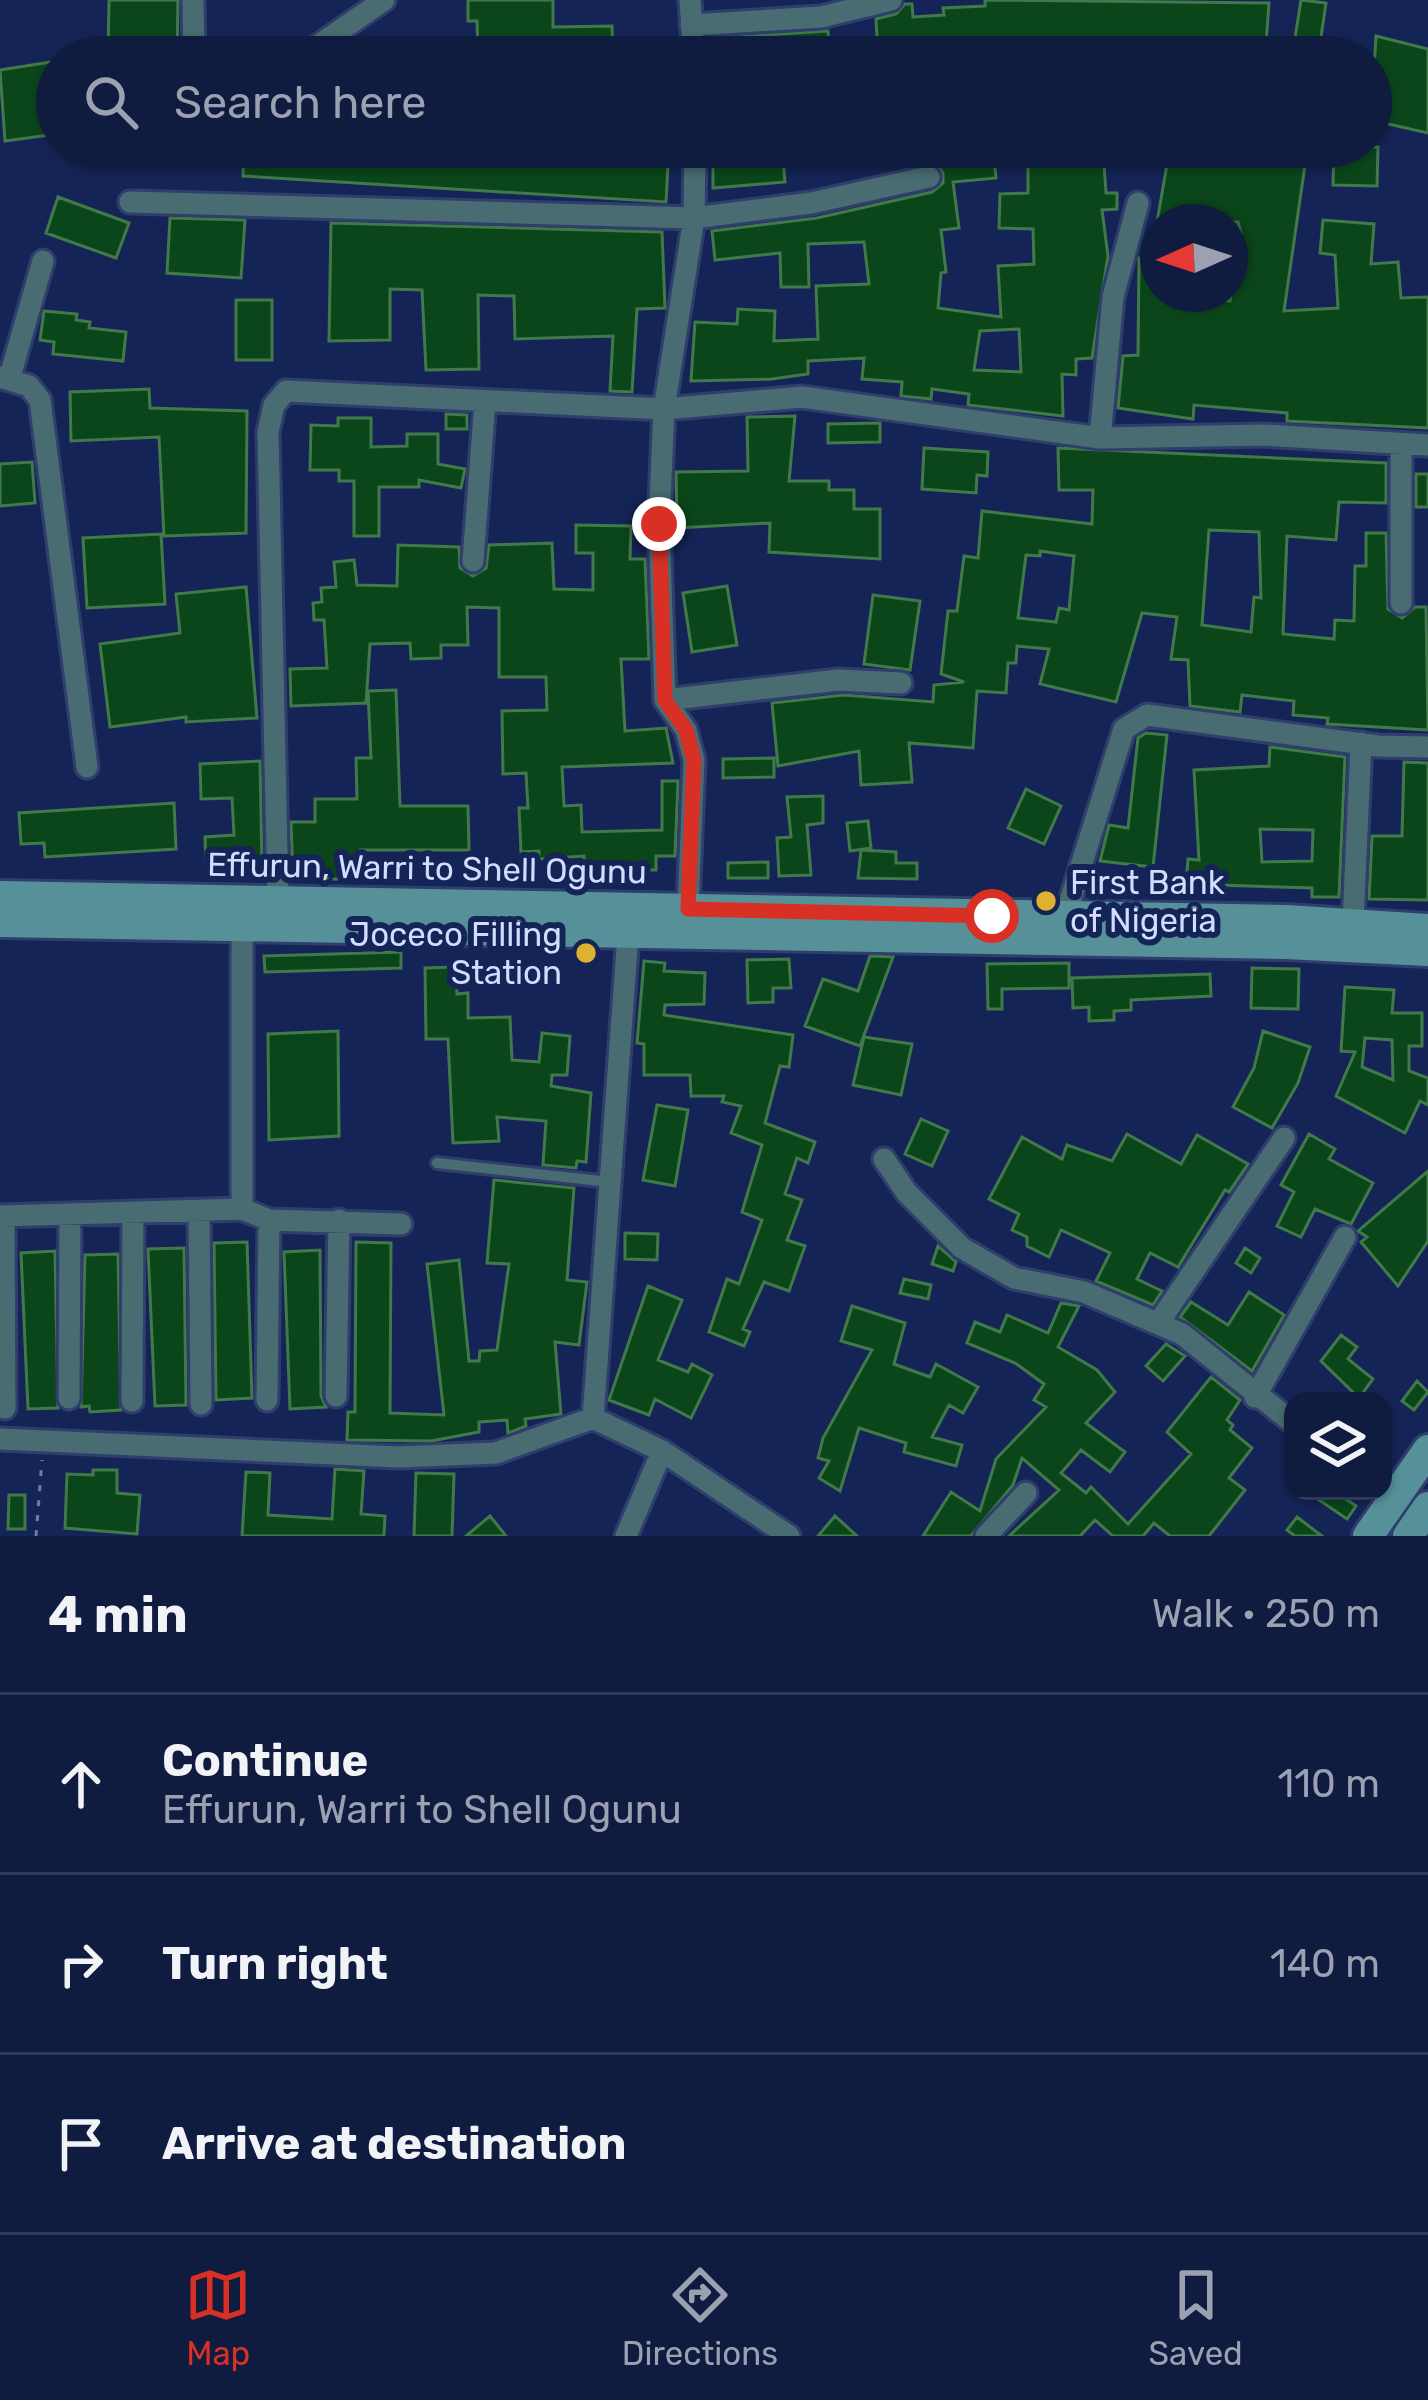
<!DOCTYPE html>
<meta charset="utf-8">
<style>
:root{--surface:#101b40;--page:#1e284b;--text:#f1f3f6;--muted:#9ca1b1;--line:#303959;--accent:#d93025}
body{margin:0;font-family:Rubik,sans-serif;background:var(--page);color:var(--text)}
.controls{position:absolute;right:36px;bottom:36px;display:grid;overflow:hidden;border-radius:24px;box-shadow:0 3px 9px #0004}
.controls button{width:108px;height:108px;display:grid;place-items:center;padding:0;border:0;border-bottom:3px solid var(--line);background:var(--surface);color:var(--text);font:60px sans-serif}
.compass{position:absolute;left:1140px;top:204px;width:108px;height:108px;border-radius:50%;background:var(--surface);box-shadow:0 3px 9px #0004;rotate:267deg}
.stop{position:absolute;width:36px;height:36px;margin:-27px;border:9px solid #d93025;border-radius:50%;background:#fff}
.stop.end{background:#d93025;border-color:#fff;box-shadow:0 3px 12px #0008}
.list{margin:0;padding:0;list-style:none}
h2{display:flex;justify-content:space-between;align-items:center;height:156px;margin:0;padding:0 48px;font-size:51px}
h2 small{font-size:39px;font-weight:400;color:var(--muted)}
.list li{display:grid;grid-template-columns:78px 1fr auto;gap:36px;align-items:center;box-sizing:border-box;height:180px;padding:0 48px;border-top:3px solid var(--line)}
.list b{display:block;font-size:45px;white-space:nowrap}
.list p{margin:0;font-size:39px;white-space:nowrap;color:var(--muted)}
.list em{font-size:39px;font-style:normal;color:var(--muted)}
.icon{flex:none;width:66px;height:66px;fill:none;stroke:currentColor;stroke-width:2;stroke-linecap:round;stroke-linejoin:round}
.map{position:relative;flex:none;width:1428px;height:1536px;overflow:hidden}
.search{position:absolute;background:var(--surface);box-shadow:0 3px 9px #0004;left:36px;right:36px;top:36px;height:132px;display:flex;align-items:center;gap:30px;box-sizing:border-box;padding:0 42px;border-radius:66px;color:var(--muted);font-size:45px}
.sheet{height:696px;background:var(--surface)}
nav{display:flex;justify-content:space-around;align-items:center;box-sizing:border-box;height:168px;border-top:3px solid var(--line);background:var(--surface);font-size:33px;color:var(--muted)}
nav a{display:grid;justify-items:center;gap:6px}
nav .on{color:var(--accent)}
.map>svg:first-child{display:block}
.building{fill:#0b461b;stroke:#42794a;stroke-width:3;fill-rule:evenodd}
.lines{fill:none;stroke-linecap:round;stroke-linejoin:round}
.lane-casing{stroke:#2f3e6d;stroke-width:16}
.street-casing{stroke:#2f3e6d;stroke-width:27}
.secondary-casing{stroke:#2f3e6d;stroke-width:36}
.path{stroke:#6e7ca5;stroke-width:3;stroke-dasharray:6 9;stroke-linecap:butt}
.lane{stroke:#486c71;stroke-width:10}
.street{stroke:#486c71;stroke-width:21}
.secondary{stroke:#56919a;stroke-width:30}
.route{stroke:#d93025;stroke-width:15}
.poi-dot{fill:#deb133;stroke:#152456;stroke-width:4.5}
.labels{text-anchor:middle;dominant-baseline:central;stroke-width:12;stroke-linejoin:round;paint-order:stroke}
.street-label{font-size:33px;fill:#d0ddfd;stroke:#152456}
.poi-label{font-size:33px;fill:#d0ddfd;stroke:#152456;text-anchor:start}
</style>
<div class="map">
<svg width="1428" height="1536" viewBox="0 0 1428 1536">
<rect width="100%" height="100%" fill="#152456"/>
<path class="building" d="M 109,0 L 178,0 L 177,57 L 108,57 Z
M 468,0 L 553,0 L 553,27 L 612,26 L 613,57 L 478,57 L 477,21 L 468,21 Z
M 985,0 L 1269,3 L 1265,57 L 721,57 L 720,38 L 828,31 L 829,42 L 877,37 L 876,19 L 896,14 L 905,4 L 912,4 L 913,17 L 944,15 L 943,8 L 985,6 Z
M 1301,0 L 1326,3 L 1318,57 L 1292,57 Z
M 1376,36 L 1428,49 L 1428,133 L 1371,120 Z
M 57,61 L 57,134 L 5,141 L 0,70 Z
M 244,147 L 412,147 L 495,154 L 494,159 L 560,156 L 668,165 L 666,202 L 243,176 Z
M 713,147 L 782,147 L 785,182 L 713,188 Z
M 865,147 L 993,147 L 996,178 L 953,182 L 959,228 L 941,230 L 946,272 L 941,273 L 938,308 L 1001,317 L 998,266 L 1034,264 L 1033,229 L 999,228 L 1000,194 L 1028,193 L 1028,147 L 1103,150 L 1106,193 L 1117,193 L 1117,209 L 1102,210 L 1108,256 L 1092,358 L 1076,359 L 1076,375 L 1062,374 L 1063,416 L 968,405 L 969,394 L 932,389 L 931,399 L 901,396 L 902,382 L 862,379 L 864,358 L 808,361 L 808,374 L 772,379 L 691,381 L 695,322 L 737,324 L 738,309 L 775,311 L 774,341 L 818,339 L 816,286 L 869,284 L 864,242 L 808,244 L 809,287 L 781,287 L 780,253 L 715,260 L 712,231 L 817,218 L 932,192 L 943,183 L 943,173 L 935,163 L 906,167 L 905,155 L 868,162 ZM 1019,329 L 1021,372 L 974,370 L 980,331 Z
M 1170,147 L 1307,151 L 1284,311 L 1338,308 L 1335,255 L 1320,253 L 1323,220 L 1374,224 L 1371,264 L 1398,262 L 1401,298 L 1428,297 L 1428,428 L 1287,421 L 1287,413 L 1194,405 L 1193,419 L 1118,408 L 1123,356 L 1138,355 L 1139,258 L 1158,258 L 1158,295 L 1230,301 L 1241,233 L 1238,222 L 1157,222 Z
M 1334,147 L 1378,147 L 1377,186 L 1333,185 Z
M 58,197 L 129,223 L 116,258 L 46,233 Z
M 170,218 L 245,220 L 241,278 L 167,273 Z
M 331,223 L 662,232 L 665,308 L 637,309 L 632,392 L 610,391 L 613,336 L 515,339 L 514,296 L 478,295 L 479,369 L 426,370 L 422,290 L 390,289 L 390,340 L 329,341 Z
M 236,300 L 272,300 L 272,360 L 236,360 Z
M 44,311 L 77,314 L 76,320 L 90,322 L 89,328 L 126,332 L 123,361 L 53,354 L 54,342 L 40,340 Z
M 149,389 L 150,408 L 247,411 L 246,533 L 164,536 L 159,437 L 71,441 L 70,392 Z
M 446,414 L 467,415 L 467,429 L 446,429 Z
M 795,416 L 789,481 L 829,481 L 829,490 L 854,490 L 854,509 L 880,509 L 880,559 L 769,552 L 770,523 L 677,528 L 676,472 L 748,471 L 747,417 Z
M 338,418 L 371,418 L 371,447 L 407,446 L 407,434 L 438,434 L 438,464 L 465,469 L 461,488 L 419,480 L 419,487 L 379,487 L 379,536 L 354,536 L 354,481 L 339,481 L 339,470 L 310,470 L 311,425 L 338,426 Z
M 880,423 L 880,442 L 828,443 L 828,424 Z
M 924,448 L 988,452 L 987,476 L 977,475 L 976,493 L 922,489 Z
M 1058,448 L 1386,463 L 1386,503 L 1339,502 L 1336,540 L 1287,536 L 1283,634 L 1334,639 L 1335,620 L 1354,621 L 1355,566 L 1366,566 L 1366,533 L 1386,533 L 1388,609 L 1402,618 L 1415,607 L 1426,607 L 1428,730 L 1327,724 L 1328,718 L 1293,715 L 1294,701 L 1242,695 L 1240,712 L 1190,706 L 1188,660 L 1171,659 L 1177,617 L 1142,613 L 1116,702 L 1040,684 L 1049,649 L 1017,646 L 1016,663 L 1008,663 L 1006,693 L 977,691 L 973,748 L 909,743 L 912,782 L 861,785 L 859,751 L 778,766 L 772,703 L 844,695 L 933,702 L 934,685 L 964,682 L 941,674 L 948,611 L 957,611 L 964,556 L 978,558 L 982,511 L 1092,524 L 1093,490 L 1059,490 ZM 1209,530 L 1259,532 L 1261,598 L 1254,597 L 1251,632 L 1202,625 ZM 1040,551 L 1074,556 L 1069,610 L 1059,608 L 1056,622 L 1018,618 L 1026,555 L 1040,556 Z
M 32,462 L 35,503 L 0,506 L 0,464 Z
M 1416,474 L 1428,474 L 1428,507 L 1416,507 Z
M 576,525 L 631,526 L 630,559 L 645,559 L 649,659 L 621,659 L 625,731 L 666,728 L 673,763 L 562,767 L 564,806 L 581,805 L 582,832 L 662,830 L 662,781 L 678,781 L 675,856 L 656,856 L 656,870 L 640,870 L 639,864 L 584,866 L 584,856 L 539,859 L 539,851 L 521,852 L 519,808 L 528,808 L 526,773 L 503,774 L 502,711 L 547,710 L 546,677 L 499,677 L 499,608 L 467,607 L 468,645 L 441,645 L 441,658 L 411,659 L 410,643 L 370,644 L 366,703 L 291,706 L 290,669 L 327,668 L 324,620 L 314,620 L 313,603 L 322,602 L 321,588 L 336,587 L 334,562 L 354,560 L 357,585 L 397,586 L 398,545 L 459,547 L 460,568 L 473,576 L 486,568 L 489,545 L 552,543 L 554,589 L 593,590 L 593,553 L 576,553 Z
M 161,534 L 165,604 L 87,608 L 83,538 Z
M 727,586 L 737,645 L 692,652 L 683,593 Z
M 246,587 L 257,718 L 186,722 L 186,717 L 110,727 L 100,644 L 180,633 L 176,594 Z
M 873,595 L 920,601 L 910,670 L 864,664 Z
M 396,690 L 400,806 L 468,806 L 469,850 L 360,850 L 360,879 L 293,879 L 291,822 L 315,822 L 315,799 L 357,799 L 356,758 L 371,758 L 368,691 Z
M 1146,733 L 1167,735 L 1153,867 L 1100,861 L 1109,825 L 1128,828 L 1138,738 Z
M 1270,747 L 1345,757 L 1339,897 L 1312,897 L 1312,888 L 1186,884 L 1188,859 L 1199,860 L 1194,770 L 1269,766 ZM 1260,829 L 1313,830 L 1312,861 L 1262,862 Z
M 774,758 L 774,777 L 723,778 L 723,759 Z
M 260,761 L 262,867 L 206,870 L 205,837 L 234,835 L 232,798 L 201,799 L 200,764 Z
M 1404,762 L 1428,763 L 1428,900 L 1369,899 L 1372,836 L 1402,836 Z
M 1026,789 L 1061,806 L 1044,844 L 1008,828 Z
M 823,796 L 823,823 L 807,825 L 811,875 L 779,876 L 777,838 L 791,837 L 787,797 Z
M 174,803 L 176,849 L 45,857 L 44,843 L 21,844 L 19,813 Z
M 868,821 L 871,848 L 850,851 L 847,823 Z
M 861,850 L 896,852 L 896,863 L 917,863 L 917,879 L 858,878 Z
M 768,862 L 768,878 L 728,878 L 728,863 Z
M 401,952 L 401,968 L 265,972 L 264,956 Z
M 870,956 L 893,957 L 860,1046 L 805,1026 L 823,979 L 858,991 Z
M 789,959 L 791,988 L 773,988 L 773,1002 L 748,1003 L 747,960 Z
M 644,961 L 665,963 L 664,971 L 705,973 L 704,1004 L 665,1005 L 664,1015 L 793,1035 L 789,1067 L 780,1066 L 765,1123 L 815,1142 L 808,1163 L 797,1158 L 785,1194 L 802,1200 L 787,1240 L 805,1246 L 789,1291 L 764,1282 L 743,1329 L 750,1332 L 744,1346 L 709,1332 L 727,1279 L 739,1284 L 762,1220 L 742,1212 L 762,1145 L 731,1133 L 741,1106 L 722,1102 L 724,1096 L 691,1096 L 690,1075 L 644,1075 L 644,1044 L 637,1043 Z
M 1069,963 L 1069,988 L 1002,989 L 1002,1009 L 988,1009 L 987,964 Z
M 456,967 L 457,994 L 468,993 L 468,1018 L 510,1017 L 512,1060 L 539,1062 L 542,1033 L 570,1036 L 567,1075 L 552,1075 L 551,1086 L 591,1093 L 586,1162 L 577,1161 L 576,1168 L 543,1165 L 546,1121 L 497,1117 L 499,1141 L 453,1143 L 448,1039 L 426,1039 L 425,968 Z
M 1252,968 L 1299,969 L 1298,1009 L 1251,1008 Z
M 1210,974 L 1211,996 L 1131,1000 L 1131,1010 L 1114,1011 L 1114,1020 L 1089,1021 L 1089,1007 L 1073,1008 L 1072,978 Z
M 1345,987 L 1394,990 L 1392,1013 L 1422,1013 L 1422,1046 L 1409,1046 L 1409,1071 L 1428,1078 L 1428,1105 L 1420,1101 L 1405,1133 L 1336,1096 L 1355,1052 L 1341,1051 ZM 1365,1038 L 1392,1040 L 1393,1080 L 1362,1067 Z
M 338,1031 L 339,1136 L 269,1140 L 268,1034 Z
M 1263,1031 L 1310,1047 L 1298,1083 L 1272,1128 L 1233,1107 L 1254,1068 Z
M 864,1037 L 912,1044 L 901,1095 L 853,1085 Z
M 657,1105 L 688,1110 L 675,1186 L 643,1180 Z
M 921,1119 L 948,1131 L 932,1166 L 905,1154 Z
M 1127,1134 L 1181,1164 L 1197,1135 L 1248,1164 L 1229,1192 L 1225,1190 L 1178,1267 L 1150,1253 L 1137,1279 L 1162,1291 L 1153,1305 L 1096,1281 L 1110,1253 L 1061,1230 L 1049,1257 L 1027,1246 L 1027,1237 L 1012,1230 L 1019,1214 L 989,1199 L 1022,1137 L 1062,1159 L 1067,1145 L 1112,1161 Z
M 1309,1134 L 1335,1149 L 1329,1159 L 1373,1183 L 1351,1224 L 1315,1209 L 1301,1237 L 1277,1226 L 1294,1192 L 1281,1185 Z
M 1428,1171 L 1428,1241 L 1398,1286 L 1361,1242 L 1367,1237 L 1358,1231 Z
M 494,1180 L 574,1188 L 567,1280 L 587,1282 L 579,1345 L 555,1342 L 561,1414 L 525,1419 L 526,1426 L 508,1433 L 507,1420 L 479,1422 L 479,1432 L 431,1441 L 347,1440 L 348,1412 L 355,1412 L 356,1242 L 391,1243 L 390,1413 L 444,1415 L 427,1264 L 459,1260 L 469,1361 L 479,1361 L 480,1351 L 497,1350 L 509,1264 L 487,1263 Z
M 625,1233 L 658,1234 L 657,1260 L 625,1259 Z
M 247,1242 L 252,1398 L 216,1400 L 214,1243 Z
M 938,1246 L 956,1262 L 953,1271 L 932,1264 Z
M 184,1248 L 186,1405 L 155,1406 L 148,1249 Z
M 1245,1248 L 1260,1258 L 1251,1273 L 1236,1263 Z
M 320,1250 L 321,1396 L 326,1407 L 290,1409 L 284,1252 Z
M 55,1251 L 58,1408 L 28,1409 L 21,1253 Z
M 118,1254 L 121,1410 L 90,1412 L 89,1406 L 81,1407 L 85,1255 Z
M 904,1279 L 931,1285 L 928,1299 L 900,1293 Z
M 648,1286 L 682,1300 L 658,1360 L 688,1372 L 692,1364 L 712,1375 L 691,1418 L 655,1399 L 649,1415 L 609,1400 Z
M 1249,1292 L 1284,1315 L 1252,1371 L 1180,1317 L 1191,1302 L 1228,1325 Z
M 1061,1303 L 1079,1306 L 1058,1347 L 1097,1370 L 1115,1392 L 1086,1423 L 1125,1452 L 1110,1472 L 1081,1450 L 1061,1473 L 1086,1493 L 1091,1487 L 1128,1524 L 1191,1454 L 1167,1432 L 1211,1377 L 1240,1400 L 1227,1420 L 1233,1425 L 1230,1430 L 1252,1448 L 1229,1478 L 1245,1490 L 1209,1536 L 1170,1536 L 1154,1523 L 1143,1536 L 1113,1536 L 1095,1520 L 1080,1536 L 1009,1536 L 1059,1490 L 1022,1458 L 1013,1485 L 971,1536 L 923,1536 L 951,1492 L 980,1511 L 996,1459 L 1046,1407 L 1034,1400 L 1044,1384 L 1015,1363 L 967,1343 L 975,1322 L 1000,1332 L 1007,1315 L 1048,1333 Z
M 852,1306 L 905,1323 L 894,1364 L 930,1377 L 936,1364 L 978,1387 L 963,1413 L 949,1405 L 932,1437 L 962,1445 L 956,1466 L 904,1452 L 906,1443 L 859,1428 L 840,1491 L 819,1478 L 829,1461 L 818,1458 L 823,1438 L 872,1350 L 841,1341 Z
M 1341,1335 L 1357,1347 L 1348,1359 L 1373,1379 L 1359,1398 L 1321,1361 Z
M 1166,1344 L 1185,1356 L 1163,1381 L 1146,1366 Z
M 1417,1381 L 1428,1392 L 1414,1410 L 1402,1401 Z
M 335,1469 L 364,1471 L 361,1514 L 385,1516 L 384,1536 L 242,1536 L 246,1472 L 270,1473 L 268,1515 L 332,1519 Z
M 93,1470 L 117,1470 L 117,1493 L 140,1495 L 137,1534 L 65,1528 L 67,1474 L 93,1475 Z
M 416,1473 L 454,1474 L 452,1536 L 414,1536 Z
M 1306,1491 L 1334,1491 L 1356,1506 L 1347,1519 Z
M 9,1495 L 25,1495 L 25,1529 L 8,1529 Z
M 490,1516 L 506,1536 L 466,1536 Z
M 835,1516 L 857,1536 L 818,1536 Z
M 1297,1517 L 1322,1536 L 1295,1536 L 1287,1530 Z"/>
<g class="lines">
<defs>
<path id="lane" d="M 437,1163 L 610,1182"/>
<path id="street" d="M 193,0 L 194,57
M 690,0 L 694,57
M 691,25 L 821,17 L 891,0
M 303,56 L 384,0
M 130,202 L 694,218 L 811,203 L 929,177
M 0,377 L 29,386 L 40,400 L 87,767
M 9,380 L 43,261
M 1100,438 L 1113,297 L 1138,203
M 473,561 L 485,401
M 1401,603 L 1401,447
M 665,700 L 838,680 L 901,683
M 278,901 L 268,432 L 274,405 L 286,391 L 664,409 L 802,397 L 1100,438 L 1264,435 L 1428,445
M 688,909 L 694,760 L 686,730 L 665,700 L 659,524 L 664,409 L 694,218 L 695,147
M 1065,917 L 1124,729 L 1147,715 L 1378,746 L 1428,747
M 1353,922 L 1361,743
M 242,928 L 242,1209
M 884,1159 L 907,1193 L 962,1248 L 1014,1278 L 1084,1292 L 1182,1334 L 1293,1423
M 199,1211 L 201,1404
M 0,1216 L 242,1209 L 269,1220 L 401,1224
M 4,1216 L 5,1408
M 1159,1322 L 1284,1138
M 336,1396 L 339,1220
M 1255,1397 L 1345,1237
M 69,1398 L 70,1214
M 267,1400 L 269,1220
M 132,1401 L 133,1212
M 593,1418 L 628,935
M 0,1439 L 399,1457 L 496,1453 L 593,1418 L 662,1451 L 789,1536
M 626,1536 L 662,1451
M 986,1536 L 1026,1493"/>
<path id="secondary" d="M 0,896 L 1286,920 L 1428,929
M 0,922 L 1286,944 L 1428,951
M 1368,1536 L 1428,1450
M 1408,1536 L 1428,1507"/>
</defs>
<use href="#lane" class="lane-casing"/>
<use href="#street" class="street-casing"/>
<use href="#secondary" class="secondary-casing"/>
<path class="path" d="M 36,1536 L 42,1460"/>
<use href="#lane" class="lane"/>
<use href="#street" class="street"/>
<use href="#secondary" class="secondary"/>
</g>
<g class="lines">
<path class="route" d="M 659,524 L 665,700 L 686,730 L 694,760 L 688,909 L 992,916"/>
</g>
<g class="poi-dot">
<circle cx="1046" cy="901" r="12"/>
<circle cx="586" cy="953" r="12"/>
</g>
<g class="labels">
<g class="street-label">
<text transform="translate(427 868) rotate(1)">Effurun, Warri to Shell Ogunu</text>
</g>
<g class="poi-label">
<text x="1070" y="882">First Bank<tspan x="1070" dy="38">of Nigeria</tspan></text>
<text x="562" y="934" text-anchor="end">Joceco Filling<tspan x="562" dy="38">Station</tspan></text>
</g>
</g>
</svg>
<div class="controls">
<button><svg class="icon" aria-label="layers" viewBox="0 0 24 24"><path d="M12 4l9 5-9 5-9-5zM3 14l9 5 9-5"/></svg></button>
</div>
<svg class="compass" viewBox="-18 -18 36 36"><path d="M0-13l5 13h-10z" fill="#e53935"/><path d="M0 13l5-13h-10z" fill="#9ca1b1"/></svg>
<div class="stop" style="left:992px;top:916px"></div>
<div class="stop end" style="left:659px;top:524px"></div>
<div class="search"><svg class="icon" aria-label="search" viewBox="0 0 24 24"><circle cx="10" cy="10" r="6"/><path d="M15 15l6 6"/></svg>Search here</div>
</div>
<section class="sheet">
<h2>4 min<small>Walk · 250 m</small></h2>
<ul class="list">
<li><svg class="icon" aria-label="ahead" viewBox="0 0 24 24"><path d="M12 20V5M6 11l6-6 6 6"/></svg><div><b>Continue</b><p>Effurun, Warri to Shell Ogunu</p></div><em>110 m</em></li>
<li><svg class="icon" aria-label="right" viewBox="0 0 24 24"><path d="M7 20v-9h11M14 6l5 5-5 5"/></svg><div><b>Turn right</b></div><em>140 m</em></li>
<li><svg class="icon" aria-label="arrive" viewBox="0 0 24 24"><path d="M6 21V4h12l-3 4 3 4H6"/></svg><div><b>Arrive at destination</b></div></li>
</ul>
</section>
<nav>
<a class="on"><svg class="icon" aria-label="map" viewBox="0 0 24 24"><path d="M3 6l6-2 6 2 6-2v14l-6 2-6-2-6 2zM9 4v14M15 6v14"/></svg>Map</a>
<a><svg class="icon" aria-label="directions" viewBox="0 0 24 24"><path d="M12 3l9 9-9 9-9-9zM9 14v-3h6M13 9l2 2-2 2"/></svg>Directions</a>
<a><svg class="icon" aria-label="saved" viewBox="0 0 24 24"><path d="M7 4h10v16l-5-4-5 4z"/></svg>Saved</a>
</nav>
